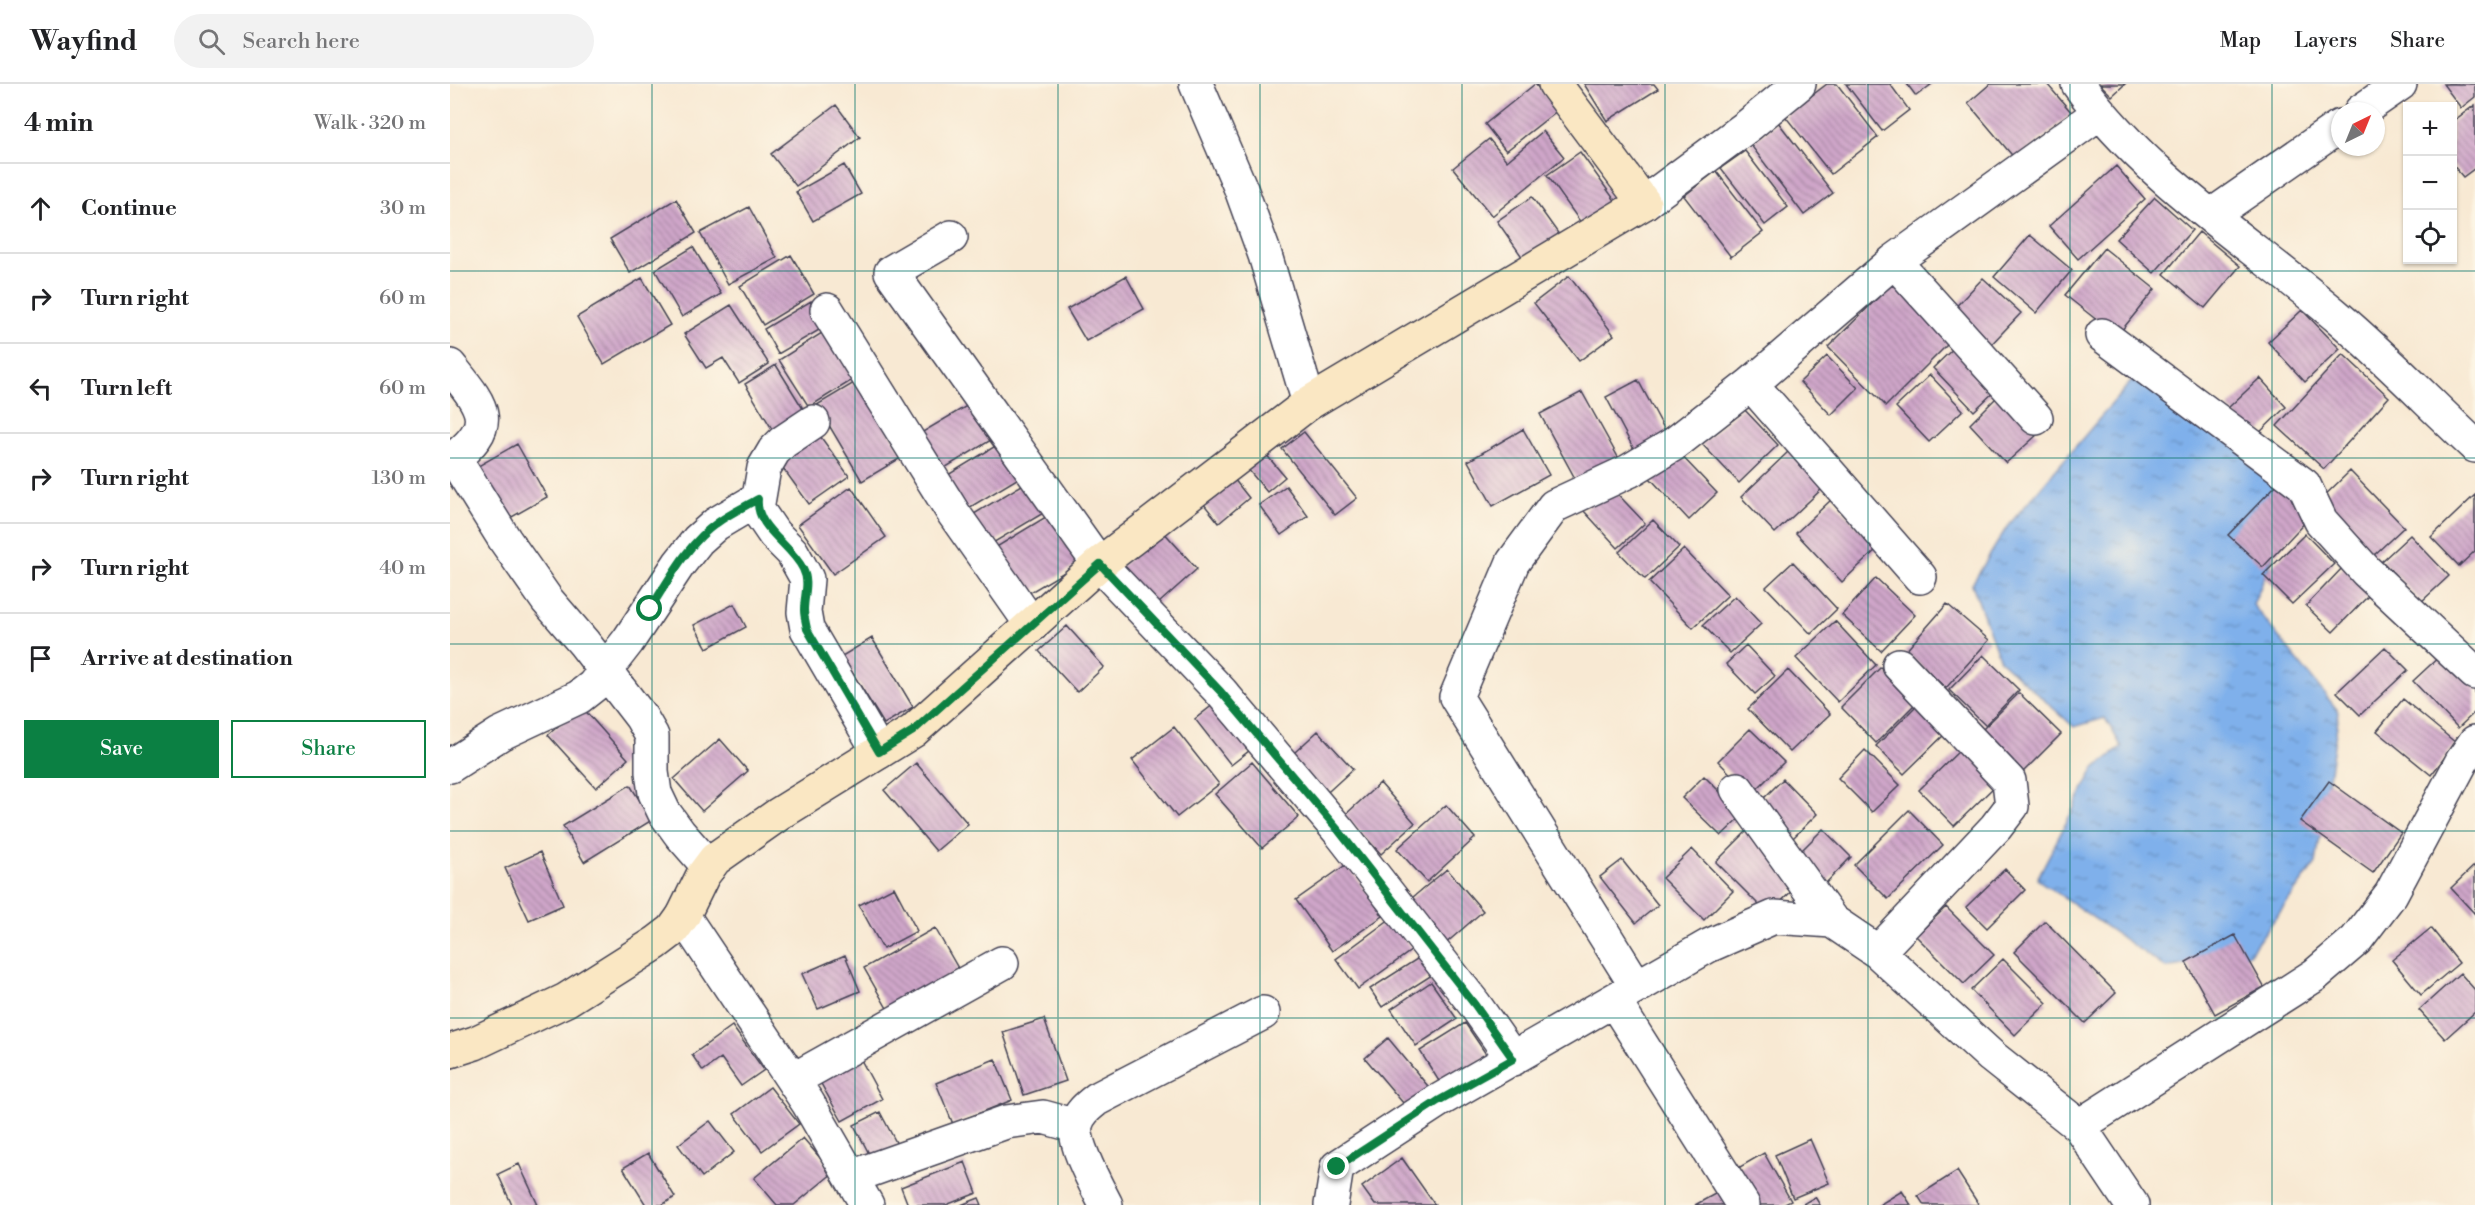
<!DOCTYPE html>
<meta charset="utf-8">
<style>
:root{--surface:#fff;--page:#f2f2f2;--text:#202124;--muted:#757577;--line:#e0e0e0;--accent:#0b8043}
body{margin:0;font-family:"Libre Bodoni",serif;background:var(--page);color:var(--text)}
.controls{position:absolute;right:18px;top:18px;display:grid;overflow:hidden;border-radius:0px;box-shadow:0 2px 4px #0004}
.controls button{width:54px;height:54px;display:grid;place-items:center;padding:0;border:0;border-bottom:2px solid var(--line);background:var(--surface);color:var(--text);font:30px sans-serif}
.compass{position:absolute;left:1881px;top:18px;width:54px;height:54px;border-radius:50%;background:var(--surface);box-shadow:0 2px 4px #0004;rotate:43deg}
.stop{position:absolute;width:18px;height:18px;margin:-14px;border:4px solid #0b8043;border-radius:50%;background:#fff}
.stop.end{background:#0b8043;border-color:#fff;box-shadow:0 2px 6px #0008}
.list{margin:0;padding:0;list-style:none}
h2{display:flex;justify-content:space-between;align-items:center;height:78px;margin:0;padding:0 24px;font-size:26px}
h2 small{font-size:20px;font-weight:400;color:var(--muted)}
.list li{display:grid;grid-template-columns:39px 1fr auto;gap:18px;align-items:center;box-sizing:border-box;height:90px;padding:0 24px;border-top:2px solid var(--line)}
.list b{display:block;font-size:22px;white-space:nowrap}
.list em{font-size:20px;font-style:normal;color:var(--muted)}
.actions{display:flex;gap:12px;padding:18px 24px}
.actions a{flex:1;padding:14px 0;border:2px solid var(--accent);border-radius:0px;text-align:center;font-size:21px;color:var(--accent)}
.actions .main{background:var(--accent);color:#fff}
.icon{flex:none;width:33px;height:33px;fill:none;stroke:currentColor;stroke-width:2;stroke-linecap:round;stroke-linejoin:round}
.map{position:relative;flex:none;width:2025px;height:1121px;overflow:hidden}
header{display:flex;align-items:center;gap:36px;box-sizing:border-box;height:84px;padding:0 30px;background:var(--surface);border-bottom:2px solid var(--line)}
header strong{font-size:28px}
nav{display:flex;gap:33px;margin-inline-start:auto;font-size:21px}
.search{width:420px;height:54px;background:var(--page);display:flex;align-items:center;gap:15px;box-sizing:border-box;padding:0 21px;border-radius:33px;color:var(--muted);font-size:22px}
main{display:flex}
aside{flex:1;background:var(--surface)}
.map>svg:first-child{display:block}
.water{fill:url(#water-ripples);stroke:#506993;stroke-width:1.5}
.building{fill:url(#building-back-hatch)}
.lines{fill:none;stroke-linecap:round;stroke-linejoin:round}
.street-casing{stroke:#424052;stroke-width:36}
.secondary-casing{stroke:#424052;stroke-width:36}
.street{stroke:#fff;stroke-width:33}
.secondary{stroke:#fae7c3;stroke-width:33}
.route{stroke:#0b8043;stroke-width:8}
.grid{fill:none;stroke:#0f766e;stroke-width:1.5;stroke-opacity:0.55}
</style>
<header>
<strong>Wayfind</strong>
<div class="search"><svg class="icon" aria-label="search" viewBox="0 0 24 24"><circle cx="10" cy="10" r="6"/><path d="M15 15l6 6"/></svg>Search here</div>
<nav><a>Map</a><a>Layers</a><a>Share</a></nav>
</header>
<main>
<aside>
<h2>4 min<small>Walk · 320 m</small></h2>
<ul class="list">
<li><svg class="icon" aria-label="ahead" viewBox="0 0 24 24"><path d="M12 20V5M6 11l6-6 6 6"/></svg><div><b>Continue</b></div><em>30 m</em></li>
<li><svg class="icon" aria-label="right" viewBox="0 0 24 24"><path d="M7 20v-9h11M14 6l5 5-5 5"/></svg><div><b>Turn right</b></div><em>60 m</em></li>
<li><svg class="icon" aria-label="left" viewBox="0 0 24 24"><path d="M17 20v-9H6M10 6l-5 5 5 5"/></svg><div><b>Turn left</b></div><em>60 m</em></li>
<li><svg class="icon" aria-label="right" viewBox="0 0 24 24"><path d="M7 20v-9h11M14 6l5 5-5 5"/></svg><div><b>Turn right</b></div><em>130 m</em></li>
<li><svg class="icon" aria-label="right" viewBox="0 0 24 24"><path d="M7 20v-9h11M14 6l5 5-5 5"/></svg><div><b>Turn right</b></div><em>40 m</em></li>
<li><svg class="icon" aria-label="arrive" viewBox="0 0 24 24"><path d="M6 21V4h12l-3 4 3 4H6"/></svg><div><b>Arrive at destination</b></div></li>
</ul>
<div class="actions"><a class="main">Save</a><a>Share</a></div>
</aside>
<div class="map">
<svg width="2025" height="1121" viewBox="0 0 2025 1121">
<defs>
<pattern id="water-ripples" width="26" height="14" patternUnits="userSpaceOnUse" patternTransform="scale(1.5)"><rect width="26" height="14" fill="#7fb0eb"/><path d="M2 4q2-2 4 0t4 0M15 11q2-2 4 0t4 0" fill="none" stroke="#688fc0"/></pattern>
<pattern id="building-back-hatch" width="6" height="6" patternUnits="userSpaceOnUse" patternTransform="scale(1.5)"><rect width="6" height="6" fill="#cfa6c9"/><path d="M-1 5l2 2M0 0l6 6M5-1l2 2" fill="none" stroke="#a887a4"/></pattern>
</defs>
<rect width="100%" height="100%" fill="#fcf5e5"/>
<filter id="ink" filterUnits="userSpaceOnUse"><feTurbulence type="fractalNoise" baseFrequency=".0167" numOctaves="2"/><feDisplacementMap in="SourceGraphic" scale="12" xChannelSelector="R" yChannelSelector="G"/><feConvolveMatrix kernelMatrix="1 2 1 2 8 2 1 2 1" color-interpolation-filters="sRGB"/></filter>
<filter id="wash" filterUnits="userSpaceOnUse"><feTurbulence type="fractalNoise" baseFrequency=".008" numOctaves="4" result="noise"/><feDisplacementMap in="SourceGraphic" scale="24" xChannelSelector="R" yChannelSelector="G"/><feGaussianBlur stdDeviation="1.35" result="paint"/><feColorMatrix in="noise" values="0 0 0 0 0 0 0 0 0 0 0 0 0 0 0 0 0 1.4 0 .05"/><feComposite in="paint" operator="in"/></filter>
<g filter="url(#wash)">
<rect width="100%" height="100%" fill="#f8e9d3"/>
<path class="water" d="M 1689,288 L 1848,413 L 1803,521 L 1889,628 L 1866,779 L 1799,870 L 1716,884 L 1587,795 L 1644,685 L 1672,663 L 1655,634 L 1624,643 L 1550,576 L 1522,500 L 1557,443 Z"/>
<g id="blocks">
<path class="building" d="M 1085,0 L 1108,26 L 1056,67 L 1035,40 Z
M 1134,0 L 1204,0 L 1208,5 L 1157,37 Z
M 1377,0 L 1387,0 L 1428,53 L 1381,90 L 1335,32 Z
M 1396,0 L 1440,0 L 1459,26 L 1432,47 Z
M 1457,0 L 1482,0 L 1466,12 Z
M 1540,0 L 1597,0 L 1622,29 L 1566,76 L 1518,19 Z
M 1650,0 L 1675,0 L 1662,12 Z
M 1993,0 L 2025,0 L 2025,13 L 2011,24 Z
M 386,21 L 410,53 L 346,102 L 321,70 Z
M 2025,21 L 2025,84 L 2013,93 L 2002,80 L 2002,38 Z
M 1328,38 L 1383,109 L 1354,131 L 1300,60 Z
M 1093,47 L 1114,73 L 1042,132 L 1003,84 L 1039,55 L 1057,77 Z
M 1295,67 L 1338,123 L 1315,141 L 1271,84 Z
M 1130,68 L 1169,122 L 1136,146 L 1097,91 Z
M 394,81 L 411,110 L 363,137 L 346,108 Z
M 1666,82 L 1695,115 L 1628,175 L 1599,142 Z
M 1266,87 L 1313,148 L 1281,173 L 1234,112 Z
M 1082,113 L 1115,159 L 1080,184 L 1047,137 Z
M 1705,113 L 1742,146 L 1704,189 L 1666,155 Z
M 226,115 L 246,149 L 180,189 L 160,155 Z
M 299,123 L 327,174 L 278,200 L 250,149 Z
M 1749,148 L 1790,182 L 1755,224 L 1714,190 Z
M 1580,151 L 1622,186 L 1586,229 L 1544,193 Z
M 243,163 L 271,210 L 232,233 L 205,186 Z
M 1654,164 L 1705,205 L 1667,252 L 1615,211 Z
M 341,171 L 364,210 L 313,241 L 290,202 Z
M 676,192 L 694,225 L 636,257 L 617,225 Z
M 1119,192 L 1164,251 L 1129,277 L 1084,219 Z
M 192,194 L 220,241 L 154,280 L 127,233 Z
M 1533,194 L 1571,229 L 1534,268 L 1496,233 Z
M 1446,196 L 1504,254 L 1436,322 L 1378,263 Z
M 361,217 L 376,242 L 328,270 L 314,245 Z
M 281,221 L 319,280 L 289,299 L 273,274 L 256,284 L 234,250 Z
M 1852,226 L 1890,265 L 1855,298 L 1818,258 Z
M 375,247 L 404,295 L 359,323 L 329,276 Z
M 1509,259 L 1550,302 L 1524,327 L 1483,284 Z
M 1893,270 L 1939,313 L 1874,385 L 1827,342 Z
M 1377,272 L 1408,304 L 1381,331 L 1350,298 Z
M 326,281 L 360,336 L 328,355 L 295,300 Z
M 1480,291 L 1513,326 L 1479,358 L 1446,323 Z
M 1810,294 L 1836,323 L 1805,353 L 1778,324 Z
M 409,296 L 454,372 L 412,397 L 367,321 Z
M 1188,296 L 1218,352 L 1186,369 L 1156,313 Z
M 1132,308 L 1169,375 L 1127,398 L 1090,330 Z
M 1550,310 L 1588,350 L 1556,379 L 1520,340 Z
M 525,317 L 546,353 L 493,385 L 471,349 Z
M 1292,323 L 1328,361 L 1289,399 L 1252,360 Z
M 365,345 L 399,392 L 359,420 L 325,373 Z
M 1073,345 L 1099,391 L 1043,422 L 1018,377 Z
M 854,348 L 907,414 L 885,431 L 832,365 Z
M 552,358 L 572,392 L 512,428 L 493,394 Z
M 67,360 L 97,413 L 53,438 L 23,385 Z
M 1339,367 L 1374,403 L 1325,449 L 1291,413 Z
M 1228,368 L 1267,409 L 1239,436 L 1200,394 Z
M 815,369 L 835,393 L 817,408 L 797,384 Z
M 1900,387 L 1954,443 L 1923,472 L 1870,416 Z
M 780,390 L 799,414 L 769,439 L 749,414 Z
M 577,398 L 595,428 L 536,463 L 519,433 Z
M 1828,399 L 1862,431 L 1813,483 L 1778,451 Z
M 836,402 L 858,432 L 831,451 L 809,421 Z
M 1160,402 L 1195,439 L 1168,464 L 1134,427 Z
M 401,403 L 436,453 L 383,490 L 348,441 Z
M 2025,411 L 2025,467 L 2009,482 L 1981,453 Z
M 1382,415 L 1428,464 L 1392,498 L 1346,449 Z
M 599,431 L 628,480 L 569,515 L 540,467 Z
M 1203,436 L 1229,463 L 1195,495 L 1169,468 Z
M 711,445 L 747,485 L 700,527 L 665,488 Z
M 1855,450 L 1884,480 L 1842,520 L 1813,491 Z
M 1960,451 L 1999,492 L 1971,518 L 1932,477 Z
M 1234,465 L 1278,511 L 1243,544 L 1199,498 Z
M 1343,478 L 1387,525 L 1361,550 L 1316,503 Z
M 1894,482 L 1922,508 L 1883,548 L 1856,522 Z
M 1426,494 L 1465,531 L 1431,567 L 1392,531 Z
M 1285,512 L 1311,540 L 1280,569 L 1253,541 Z
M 284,520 L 296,543 L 257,564 L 244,541 Z
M 1497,520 L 1539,556 L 1496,604 L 1455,568 Z
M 1385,537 L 1426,581 L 1388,618 L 1346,574 Z
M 617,542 L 654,583 L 627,608 L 589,567 Z
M 422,554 L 463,623 L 434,640 L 392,572 Z
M 1296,561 L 1325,592 L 1305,610 L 1276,580 Z
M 1935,563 L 1958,586 L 1910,631 L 1887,608 Z
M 1992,570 L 2025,604 L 2025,628 L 2008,644 L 1963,597 Z
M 1533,571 L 1569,606 L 1535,641 L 1499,606 Z
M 1431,583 L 1466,619 L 1426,659 L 1391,623 Z
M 1338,586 L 1380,630 L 1340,668 L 1298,625 Z
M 1569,609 L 1611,650 L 1572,689 L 1530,648 Z
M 773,613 L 809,659 L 781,681 L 745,635 Z
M 1953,615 L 2006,659 L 1981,691 L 1927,647 Z
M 1470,618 L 1498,647 L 1454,690 L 1426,662 Z
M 131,622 L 178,675 L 146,704 L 98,651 Z
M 724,643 L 769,700 L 727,733 L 682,676 Z
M 1300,645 L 1334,678 L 1301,711 L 1268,677 Z
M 868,647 L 903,685 L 868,717 L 834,678 Z
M 270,655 L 298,687 L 252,727 L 224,695 Z
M 1513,663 L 1548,699 L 1504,742 L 1469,706 Z
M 1415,666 L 1450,701 L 1422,728 L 1388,694 Z
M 802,678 L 849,733 L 812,764 L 765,710 Z
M 466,679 L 518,740 L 486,767 L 434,706 Z
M 1254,692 L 1293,731 L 1271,752 L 1232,714 Z
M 1333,695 L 1367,730 L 1343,754 L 1309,719 Z
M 1879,697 L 1951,749 L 1923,789 L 1850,737 Z
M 930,699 L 965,739 L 931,770 L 895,731 Z
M 180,701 L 202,736 L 134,778 L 113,742 Z
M 996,721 L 1025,754 L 977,798 L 947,765 Z
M 1459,726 L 1493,761 L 1438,815 L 1404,781 Z
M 1373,745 L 1401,773 L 1375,800 L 1347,771 Z
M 1298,746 L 1350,799 L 1318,830 L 1266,778 Z
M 1242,765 L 1283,807 L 1254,836 L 1212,794 Z
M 90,768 L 113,821 L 79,836 L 55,784 Z
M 1172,776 L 1208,821 L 1186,839 L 1150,793 Z
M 897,780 L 933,832 L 882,867 L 846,816 Z
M 2025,781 L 2025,830 L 2001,804 Z
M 997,785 L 1033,827 L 994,861 L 957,818 Z
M 1555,785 L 1575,806 L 1537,844 L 1516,823 Z
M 444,803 L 467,847 L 433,865 L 409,821 Z
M 1496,823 L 1544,871 L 1514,900 L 1466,852 Z
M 940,835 L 962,866 L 908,905 L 886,875 Z
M 1595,837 L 1666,909 L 1635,939 L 1564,868 Z
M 485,844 L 509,886 L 438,926 L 414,884 Z
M 1981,844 L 2009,879 L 1971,911 L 1942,876 Z
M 1785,851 L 1814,903 L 1765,930 L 1736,878 Z
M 395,871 L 410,907 L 368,925 L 352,890 Z
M 970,873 L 982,891 L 932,923 L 920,905 Z
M 1553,875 L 1597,919 L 1565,951 L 1521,906 Z
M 2010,889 L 2025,906 L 2025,928 L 1995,955 L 1969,926 Z
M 981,898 L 1007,935 L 966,962 L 941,925 Z
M 594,935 L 616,997 L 574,1011 L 553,948 Z
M 1015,939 L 1038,973 L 992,1002 L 970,967 Z
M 282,942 L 314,986 L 291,1002 L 271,974 L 253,987 L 242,971 Z
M 938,954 L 982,1007 L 959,1026 L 915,974 Z
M 410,974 L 432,1015 L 392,1037 L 369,996 Z
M 545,975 L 562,1016 L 503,1040 L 486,999 Z
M 320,1003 L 349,1040 L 312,1067 L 284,1030 Z
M 430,1028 L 451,1068 L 425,1081 L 404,1041 Z
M 260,1037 L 284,1068 L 252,1093 L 228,1061 Z
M 353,1054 L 383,1089 L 344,1121 L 327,1121 L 304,1094 Z
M 1360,1055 L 1379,1099 L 1343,1114 L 1325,1071 Z
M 198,1069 L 225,1113 L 212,1121 L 196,1121 L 173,1084 Z
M 1314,1069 L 1341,1117 L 1333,1121 L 1302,1121 L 1283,1087 Z
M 952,1074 L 985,1121 L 925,1121 L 912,1103 Z
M 515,1078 L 527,1109 L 496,1121 L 458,1121 L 451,1103 Z
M 69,1080 L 88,1121 L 62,1121 L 48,1090 Z
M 1507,1087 L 1529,1121 L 1474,1121 L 1468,1112 Z
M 1274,1105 L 1283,1121 L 1245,1121 Z
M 1452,1107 L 1461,1121 L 1429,1121 Z
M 1365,1113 L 1370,1121 L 1351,1121 Z
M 529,1114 L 532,1121 L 511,1121 Z"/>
</g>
</g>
<g filter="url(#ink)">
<use href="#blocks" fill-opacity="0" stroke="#424052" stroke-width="1.5"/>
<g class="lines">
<defs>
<path id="street" d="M 746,0 L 791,105 L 815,171 L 859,319
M 1628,0 C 1696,95 1801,159 1889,234 C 1936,274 1980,320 2025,362
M 1911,27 L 1950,0
M 1194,119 L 1299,41 L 1349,0
M 1762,131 L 1890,42
M 501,153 L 441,188 L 649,480 L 771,608 L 889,747 L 1025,921 L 1063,975
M 1444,177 L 1586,334
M 377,226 L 504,430 L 582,541
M 1652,251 L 1854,401 L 1871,437 L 1916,487 L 2025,589
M 0,282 C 33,323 50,340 0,377
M 1301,300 L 1470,493
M 363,338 L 333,358 L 324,367 L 314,384 L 307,425 L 324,450 L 342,468 L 357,495 L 354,528 L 357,545 L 429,668
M 4,374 L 55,456 L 97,516 L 134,559 L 191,633 L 202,652 L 202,688 L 205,709 L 214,728 L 230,750 L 259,783
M 0,682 L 50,650 L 129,613 L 143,602 L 178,557 L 229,480 L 248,456 L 266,440 L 308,415
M 1287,705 L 1382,837
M 233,832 L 358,1019 L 417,1121
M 1428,868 L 1546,743 L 1562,722 L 1559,697 L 1449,581
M 1187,903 L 1006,613 L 1063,478 L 1104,422 L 1179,387 L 1224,360 L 1301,300 L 1444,177 L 1649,29
M 1164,917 L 1293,1121
M 343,996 L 552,879
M 1629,1042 L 1865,891 L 1906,856 L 1941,810 L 2012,677 L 2025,658
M 401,1093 L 556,1038 L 593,1033 L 626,1042
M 656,1121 C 647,1103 623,1060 626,1041 C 629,1029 638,1022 647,1015 L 813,929
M 881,1121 L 887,1083 L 988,1017 L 1258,862 L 1324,833 L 1382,837 L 1428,868 L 1541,972 L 1629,1042 L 1682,1121"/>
<path id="secondary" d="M 0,967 L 25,959 L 116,916 L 206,859 L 223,846 L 233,832 L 253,791 L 265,775 L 329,730 L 463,647 L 649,480 L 859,319 L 1194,119 L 1105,0"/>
</defs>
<use href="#street" class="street-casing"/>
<use href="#secondary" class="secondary-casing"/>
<use href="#street" class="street"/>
<use href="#secondary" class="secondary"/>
</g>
</g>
<g class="lines" filter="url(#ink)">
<path class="route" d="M 200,525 C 219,496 237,460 267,439 C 279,430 294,423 308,415 C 305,444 341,460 353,485 C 360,499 354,511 354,526 C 354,532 356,539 357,545 L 429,668 L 463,647 L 650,480 L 771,608 L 889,747 L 1025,921 L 1063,975 L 988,1017 L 887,1083"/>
</g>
<path class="grid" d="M 202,0 L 202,1121M 405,0 L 405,1121M 608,0 L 608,1121M 810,0 L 810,1121M 1012,0 L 1012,1121M 1215,0 L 1215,1121M 1418,0 L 1418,1121M 1620,0 L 1620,1121M 1822,0 L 1822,1121M 0,187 L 2025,187M 0,374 L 2025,374M 0,560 L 2025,560M 0,747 L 2025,747M 0,934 L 2025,934"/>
</svg>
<div class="controls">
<button>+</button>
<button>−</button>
<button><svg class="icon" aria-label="locate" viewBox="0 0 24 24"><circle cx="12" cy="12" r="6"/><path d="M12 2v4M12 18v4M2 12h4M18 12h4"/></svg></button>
</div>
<svg class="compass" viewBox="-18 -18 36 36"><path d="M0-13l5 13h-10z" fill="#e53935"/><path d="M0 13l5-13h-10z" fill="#757577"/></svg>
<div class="stop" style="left:200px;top:525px"></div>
<div class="stop end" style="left:887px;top:1083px"></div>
</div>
</main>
